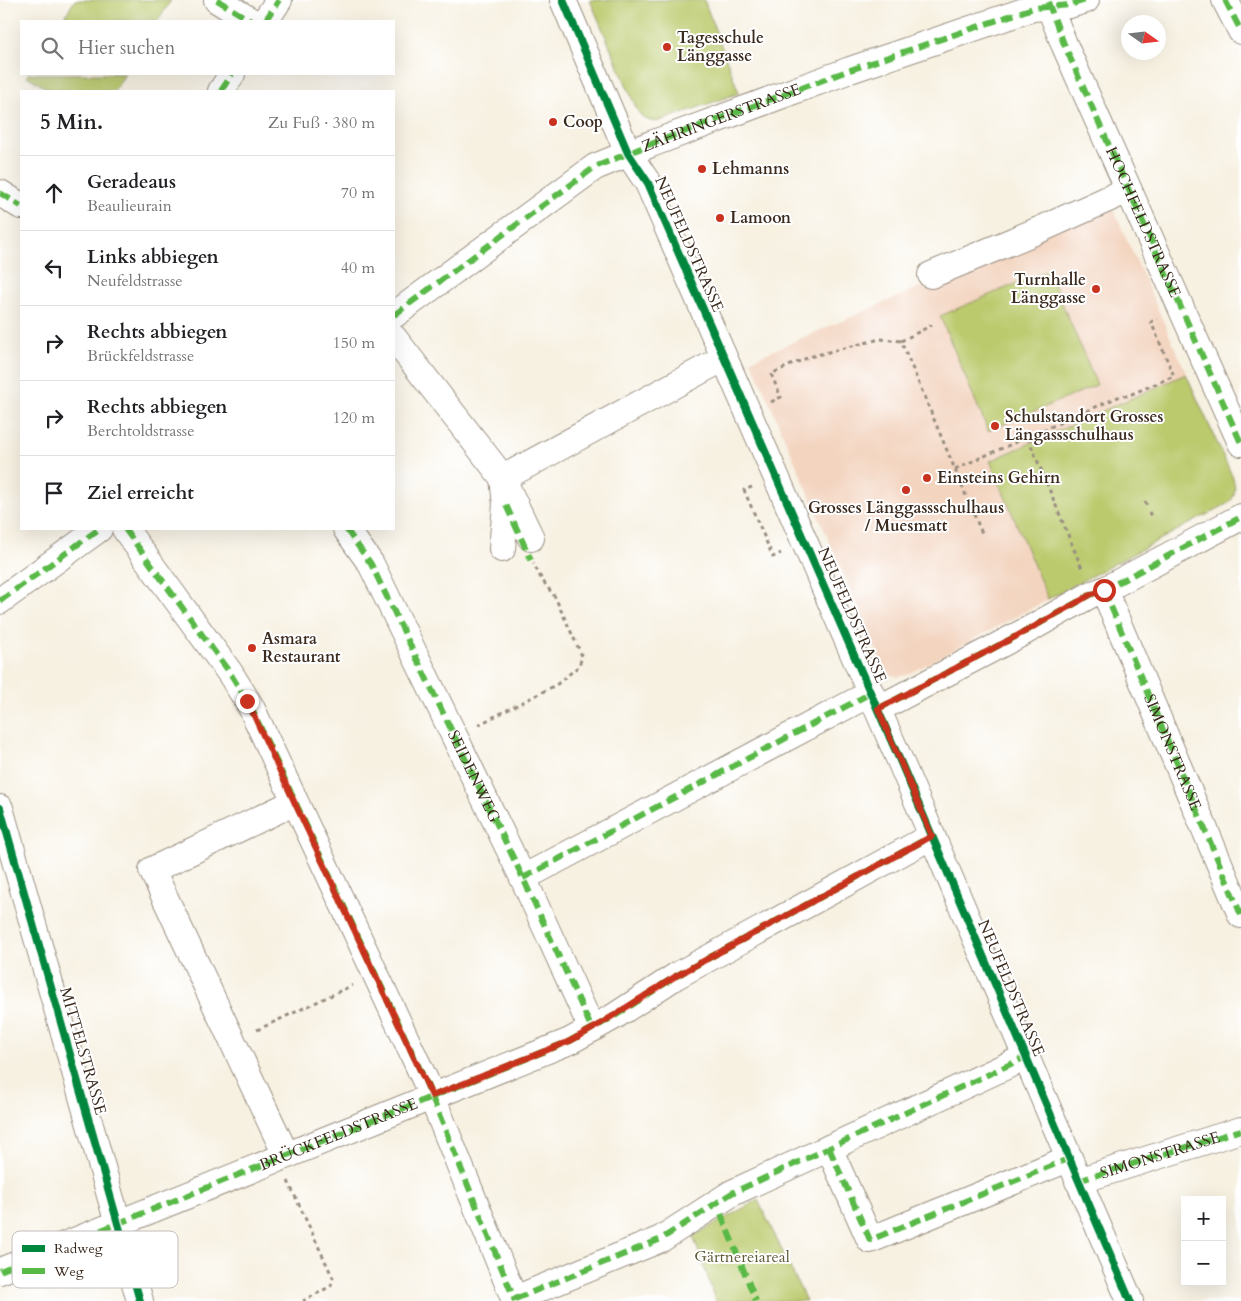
<!DOCTYPE html>
<html lang="de">
<meta charset="utf-8">
<style>
:root{--surface:#fff;--page:#f6f6f6;--text:#202124;--muted:#757577;--line:#e0e0e0}
body{margin:0;font-family:Cardo,serif;background:var(--page);color:var(--text)}
.controls{position:absolute;right:15px;bottom:15px;display:grid;overflow:hidden;border-radius:0px;box-shadow:0 5px 20px #0002}
.controls button{width:45px;height:45px;display:grid;place-items:center;padding:0;border:0;border-bottom:1px solid var(--line);background:var(--surface);color:var(--text);font:25px sans-serif}
.compass{position:absolute;left:1121px;top:15px;width:45px;height:45px;border-radius:50%;background:var(--surface);box-shadow:0 5px 20px #0002;rotate:104deg}
.stop{position:absolute;width:15px;height:15px;margin:-11px;border:4px solid #c8321e;border-radius:50%;background:#fff}
.stop.end{background:#c8321e;border-color:#fff;box-shadow:0 1px 5px #0008}
.list{margin:0;padding:0;list-style:none}
h2{display:flex;justify-content:space-between;align-items:center;height:65px;margin:0;padding:0 20px;font-size:21px}
h2 small{font-size:16px;font-weight:400;color:var(--muted)}
.list li{display:grid;grid-template-columns:32px 1fr auto;gap:15px;align-items:center;box-sizing:border-box;height:75px;padding:0 20px;border-top:1px solid var(--line)}
.list b{display:block;font-size:19px;white-space:nowrap}
.list p{margin:0;font-size:16px;white-space:nowrap;color:var(--muted)}
.list em{font-size:16px;font-style:normal;color:var(--muted)}
.icon{flex:none;width:28px;height:28px;fill:none;stroke:currentColor;stroke-width:2;stroke-linecap:round;stroke-linejoin:round}
.map{position:relative;flex:none;width:1241px;height:1301px;overflow:hidden}
.search{position:absolute;background:var(--surface);box-shadow:0 5px 20px #0002;left:20px;top:20px;width:375px;height:55px;display:flex;align-items:center;gap:12px;box-sizing:border-box;padding:0 18px;border-radius:0px;color:var(--muted);font-size:19px}
.panel{position:absolute;background:var(--surface);box-shadow:0 5px 20px #0002;left:20px;top:90px;width:375px;height:440px;border-radius:0px}
.map>svg:first-child{display:block}
.built{fill:#f3d4bf}
.green{fill:#bbca6d;stroke:#7b7a46}
.lines{fill:none;stroke-linecap:round;stroke-linejoin:round}
.minor-casing{stroke:#998e80;stroke-width:28}
.path{stroke:#998e80;stroke-width:3;stroke-dasharray:4 4;stroke-linecap:butt}
.minor{stroke:#fff;stroke-width:26}
.quiet{stroke:#58b947;stroke-width:6;stroke-dasharray:12 6;stroke-linecap:butt}
.cycleway-casing{stroke:#fff;stroke-width:11}
.cycleway{stroke:#00873e;stroke-width:8}
.route{stroke:#c8321e;stroke-width:6}
.poi-dot{fill:#c8321e;stroke:#fff;stroke-width:2}
.labels{text-anchor:middle;dominant-baseline:central;stroke-width:4;stroke-linejoin:round;paint-order:stroke}
.poi-label{font-size:16px;font-weight:bold;fill:#3b2a1e;stroke:#fff;text-anchor:start}
.street-label{font-size:16px;fill:#3b2a1e;stroke:#fff}
.park-label{font-size:16px;fill:#615a36;stroke:#fff}
.key{fill:#fff;stroke:#c4bfbc;stroke-width:1}
.key-label{font-size:14px;fill:#3b2a1e}
</style>
<div class="map">
<svg width="1241" height="1301" viewBox="0 0 1241 1301">
<rect width="100%" height="100%" fill="#fff"/>
<filter id="ink" filterUnits="userSpaceOnUse"><feTurbulence type="fractalNoise" baseFrequency=".02" numOctaves="2"/><feDisplacementMap in="SourceGraphic" scale="10" xChannelSelector="R" yChannelSelector="G"/><feConvolveMatrix kernelMatrix="1 2 1 2 8 2 1 2 1" color-interpolation-filters="sRGB"/></filter>
<filter id="wash" filterUnits="userSpaceOnUse"><feTurbulence type="fractalNoise" baseFrequency=".0096" numOctaves="4" result="noise"/><feDisplacementMap in="SourceGraphic" scale="20" xChannelSelector="R" yChannelSelector="G"/><feGaussianBlur stdDeviation="1.12" result="paint"/><feColorMatrix in="noise" values="0 0 0 0 0 0 0 0 0 0 0 0 0 0 0 0 0 1.4 0 .05"/><feComposite in="paint" operator="in"/></filter>
<g filter="url(#wash)">
<rect width="100%" height="100%" fill="#f7f1e2"/>
<path class="built" d="M 1113,208 L 1233,478 L 1235,487 L 1235,495 L 1230,503 L 1225,505 L 907,675 L 898,677 L 891,675 L 884,668 L 751,360 L 1102,209 Z"/>
<path class="green" d="M 75,0 L 171,0 L 158,21 L 62,21 Z
M 590,0 L 704,0 L 739,93 L 660,121 C 650,123 644,119 638,112 Z
M 28,74 L 125,74 L 114,91 L 51,91 L 27,76 Z
M 1048,270 L 1097,385 L 988,431 L 940,316 Z
M 1186,374 L 1233,478 C 1236,489 1236,499 1225,505 L 1048,599 L 990,461 Z
M 758,1200 L 806,1301 L 716,1301 L 693,1236 Z"/>
</g>
<g filter="url(#ink)">
<g class="lines">
<defs>
<g id="minor">
<path d="M 217,0 L 251,21"/>
<path d="M 563,0 L 628,153 L 648,183 L 901,763 L 1130,1301"/>
<path id="s1" d="M 1047,0 L 1064,44 L 1241,443"/>
<path d="M 1225,0 L 1241,31"/>
<path d="M 265,21 L 279,0"/>
<path d="M 221,91 L 232,74"/>
<path d="M 0,193 L 21,206"/>
<path d="M 931,275 L 1039,230 L 1128,190"/>
<path id="s2" d="M 394,315 L 595,167 L 651,144 L 850,70 L 1033,8 L 1069,5 L 1086,0"/>
<path d="M 394,338 L 503,478 L 724,358"/>
<path d="M 507,488 L 531,538"/>
<path d="M 125,529 L 230,673 L 251,707 L 425,1080 L 515,1301"/>
<path id="s3" d="M 346,529 L 371,564 L 523,878 L 592,1029"/>
<path d="M 502,549 L 506,505 L 503,478"/>
<path d="M 1104,590 L 1241,915"/>
<path d="M 0,601 L 99,529"/>
<path d="M 878,709 L 1026,631 L 1092,594 L 1104,590 L 1241,517"/>
<path d="M 0,808 L 140,1301"/>
<path d="M 523,878 L 871,693"/>
<path d="M 829,1148 L 870,1240 L 1068,1159"/>
<path d="M 286,1155 L 152,870 L 295,802"/>
<path id="s4" d="M 1078,1181 L 1241,1130"/>
<path id="s5" d="M 0,1271 L 570,1041 L 615,1016 L 676,976 L 932,836"/>
<path d="M 515,1299 L 661,1239 L 732,1193 L 1026,1057"/>
</g>
</defs>
<use href="#minor" class="minor-casing"/>
<path class="path" d="M 901,341 L 932,325
M 771,402 L 781,397 L 771,374 L 809,357 L 880,339 L 901,341 L 983,536
M 1028,438 L 1083,571
M 955,469 L 1116,398 L 1123,395 L 1127,396 L 1174,376 L 1151,322 L 1157,319
M 752,487 L 744,490 L 773,557 L 781,553
M 1145,501 L 1147,506
M 1149,512 L 1151,516
M 478,725 L 556,685 L 579,666 L 582,656 L 555,597 L 542,580 L 533,563
M 257,1030 L 353,985
M 288,1181 L 333,1278 L 331,1286 L 303,1301"/>
<use href="#minor" class="minor"/>
<g class="quiet">
<path d="M 217,0 L 251,21"/>
<path d="M 1225,0 L 1241,31"/>
<path d="M 1048,2 L 1064,44 L 1241,443"/>
<path d="M 265,21 L 279,0"/>
<path d="M 221,91 L 232,74"/>
<path d="M 0,193 L 21,206"/>
<path d="M 394,315 L 595,167 L 651,144 L 850,70 L 1033,8 L 1069,5 L 1086,0"/>
<path d="M 506,505 L 531,560"/>
<path d="M 125,529 L 230,673 L 251,707 L 425,1080 L 515,1301"/>
<path d="M 346,529 L 371,564 L 523,878 L 592,1029"/>
<path id="s6" d="M 1104,590 L 1241,915"/>
<path d="M 0,601 L 99,529"/>
<path d="M 878,709 L 1026,631 L 1092,594 L 1104,590 L 1241,517"/>
<path d="M 523,878 L 871,693"/>
<path d="M 829,1148 L 870,1240 L 1068,1159"/>
<path d="M 1078,1181 L 1241,1130"/>
<path d="M 721,1214 L 756,1301"/>
<path d="M 0,1271 L 570,1041 L 615,1016 L 676,976 L 932,836"/>
<path d="M 515,1299 L 661,1239 L 732,1193 L 1026,1057"/>
</g>
<defs>
<path id="cycleway" d="M 563,0 L 628,153 L 648,183 L 901,763 L 1130,1301
M 0,808 L 140,1301"/>
</defs>
<use href="#cycleway" class="cycleway-casing"/>
<use href="#cycleway" class="cycleway"/>
</g>
</g>
<g class="lines" filter="url(#ink)">
<path class="route" d="M 247,701 L 432,1096 L 570,1041 L 592,1029 L 676,976 L 932,836 L 878,709 L 1026,631 L 1092,594 L 1104,590"/>
</g>
<g class="poi-dot">
<circle cx="667" cy="47" r="5"/>
<circle cx="553" cy="122" r="5"/>
<circle cx="702" cy="169" r="5"/>
<circle cx="720" cy="218" r="5"/>
<circle cx="1096" cy="289" r="5"/>
<circle cx="995" cy="426" r="5"/>
<circle cx="927" cy="478" r="5"/>
<circle cx="906" cy="490" r="5"/>
<circle cx="252" cy="648" r="5"/>
</g>
<g class="labels">
<g class="poi-label">
<text x="677" y="38">Tagesschule<tspan x="677" dy="18">Länggasse</tspan></text>
<text x="563" y="122">Coop</text>
<text x="712" y="169">Lehmanns</text>
<text x="730" y="218">Lamoon</text>
<text x="1086" y="280" text-anchor="end">Turnhalle<tspan x="1086" dy="18">Länggasse</tspan></text>
<text x="1005" y="417">Schulstandort Grosses<tspan x="1005" dy="18">Längassschulhaus</tspan></text>
<text x="937" y="478">Einsteins Gehirn</text>
<text x="906" y="508" text-anchor="middle">Grosses Länggassschulhaus<tspan x="906" dy="18">/ Muesmatt</tspan></text>
<text x="262" y="639">Asmara<tspan x="262" dy="18">Restaurant</tspan></text>
</g>
<g class="street-label">
<text stroke="none"><textPath href="#s2" startOffset="385">ZÄHRINGERSTRASSE</textPath></text>
<text stroke="none"><textPath href="#s1" startOffset="242">HOCHFELDSTRASSE</textPath></text>
<text transform="translate(689 244) rotate(66)">NEUFELDSTRASSE</text>
<text transform="translate(852 615) rotate(66)">NEUFELDSTRASSE</text>
<text stroke="none"><textPath href="#s6" startOffset="176">SIMONSTRASSE</textPath></text>
<text stroke="none"><textPath href="#s3" startOffset="279">SEIDENWEG</textPath></text>
<text transform="translate(1011 988) rotate(67)">NEUFELDSTRASSE</text>
<text transform="translate(83 1051) rotate(74)">MITTELSTRASSE</text>
<text stroke="none"><textPath href="#s5" startOffset="365">BRÜCKFELDSTRASSE</textPath></text>
<text stroke="none"><textPath href="#s4" startOffset="86">SIMONSTRASSE</textPath></text>
</g>
<g class="park-label">
<text x="742" y="1257">Gärtnereiareal</text>
</g>
</g>
<rect x="12" y="1231" width="166" height="57" rx="8" class="key"/>
<rect x="22" y="1245" width="23" height="7" fill="#00873e"/>
<rect x="22" y="1268" width="23" height="6" fill="#58b947"/>
<g class="key-label">
<text x="54" y="1253">Radweg</text>
<text x="54" y="1276">Weg</text>
</g>
</svg>
<div class="controls">
<button>+</button>
<button>−</button>
</div>
<svg class="compass" viewBox="-18 -18 36 36"><path d="M0-13l5 13h-10z" fill="#e53935"/><path d="M0 13l5-13h-10z" fill="#757577"/></svg>
<div class="stop" style="left:1104px;top:590px"></div>
<div class="stop end" style="left:247px;top:701px"></div>
<div class="search"><svg class="icon" aria-label="search" viewBox="0 0 24 24"><circle cx="10" cy="10" r="6"/><path d="M15 15l6 6"/></svg>Hier suchen</div>
<section class="panel">
<h2>5 Min.<small>Zu Fuß · 380 m</small></h2>
<ul class="list">
<li><svg class="icon" aria-label="ahead" viewBox="0 0 24 24"><path d="M12 20V5M6 11l6-6 6 6"/></svg><div><b>Geradeaus</b><p>Beaulieurain</p></div><em>70 m</em></li>
<li><svg class="icon" aria-label="left" viewBox="0 0 24 24"><path d="M17 20v-9H6M10 6l-5 5 5 5"/></svg><div><b>Links abbiegen</b><p>Neufeldstrasse</p></div><em>40 m</em></li>
<li><svg class="icon" aria-label="right" viewBox="0 0 24 24"><path d="M7 20v-9h11M14 6l5 5-5 5"/></svg><div><b>Rechts abbiegen</b><p>Brückfeldstrasse</p></div><em>150 m</em></li>
<li><svg class="icon" aria-label="right" viewBox="0 0 24 24"><path d="M7 20v-9h11M14 6l5 5-5 5"/></svg><div><b>Rechts abbiegen</b><p>Berchtoldstrasse</p></div><em>120 m</em></li>
<li><svg class="icon" aria-label="arrive" viewBox="0 0 24 24"><path d="M6 21V4h12l-3 4 3 4H6"/></svg><div><b>Ziel erreicht</b></div></li>
</ul>
</section>
</div>
